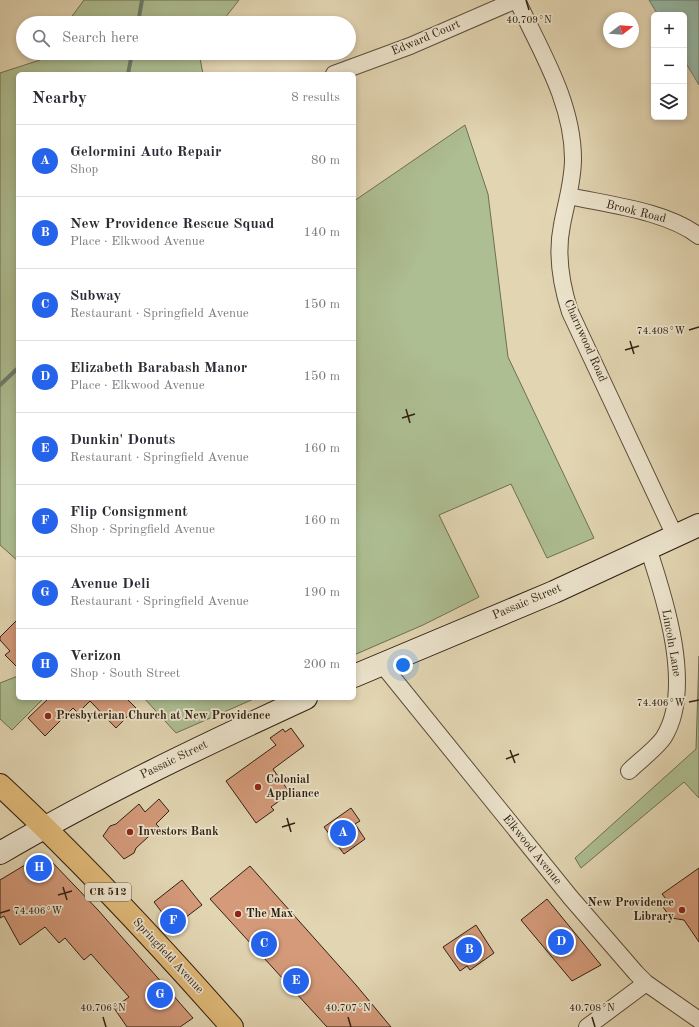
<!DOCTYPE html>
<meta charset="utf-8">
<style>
:root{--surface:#fff;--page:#f2f2f3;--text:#2b2b33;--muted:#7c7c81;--line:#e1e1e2;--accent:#2563eb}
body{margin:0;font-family:"Old Standard TT",serif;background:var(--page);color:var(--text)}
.controls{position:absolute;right:12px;top:12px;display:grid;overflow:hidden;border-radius:6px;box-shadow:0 2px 6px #0003}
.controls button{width:36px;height:36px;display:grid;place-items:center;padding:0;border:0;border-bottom:1px solid var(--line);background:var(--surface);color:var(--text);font:20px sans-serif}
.compass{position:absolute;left:603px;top:12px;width:36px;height:36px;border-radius:50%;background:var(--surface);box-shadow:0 2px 6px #0003;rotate:73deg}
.you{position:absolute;left:403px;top:665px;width:14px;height:14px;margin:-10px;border:3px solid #fff;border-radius:50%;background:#1a73e8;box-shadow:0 0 0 6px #1a73e833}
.badge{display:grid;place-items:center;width:26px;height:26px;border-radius:50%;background:var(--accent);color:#fff;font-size:13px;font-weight:700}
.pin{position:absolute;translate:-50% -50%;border:2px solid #fff;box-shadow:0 1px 4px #0006}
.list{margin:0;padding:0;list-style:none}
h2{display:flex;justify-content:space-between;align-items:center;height:52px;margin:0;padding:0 16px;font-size:17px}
h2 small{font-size:13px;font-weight:400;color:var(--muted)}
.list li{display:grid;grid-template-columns:26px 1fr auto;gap:12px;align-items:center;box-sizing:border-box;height:72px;padding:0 16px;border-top:1px solid var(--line)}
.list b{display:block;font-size:15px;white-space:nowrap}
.list p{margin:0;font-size:13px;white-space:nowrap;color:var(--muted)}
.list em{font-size:13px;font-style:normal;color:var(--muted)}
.icon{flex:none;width:22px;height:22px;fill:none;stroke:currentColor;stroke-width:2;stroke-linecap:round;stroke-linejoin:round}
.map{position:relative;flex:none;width:699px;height:1027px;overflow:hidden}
.search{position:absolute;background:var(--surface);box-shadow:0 2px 6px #0003;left:16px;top:16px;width:340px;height:44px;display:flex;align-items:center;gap:10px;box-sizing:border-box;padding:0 14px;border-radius:22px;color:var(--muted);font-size:15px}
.panel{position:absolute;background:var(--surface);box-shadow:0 2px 6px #0003;left:16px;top:72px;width:340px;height:628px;border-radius:6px}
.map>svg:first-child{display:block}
.green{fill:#adbe92;stroke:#6e6f52}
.water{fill:#96b9a7;stroke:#6d7c6b}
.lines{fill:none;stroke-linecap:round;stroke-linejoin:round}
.stream{stroke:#6d7c6b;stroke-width:4}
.building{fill:#d49a7a;stroke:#302012}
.street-casing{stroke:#5c4d3a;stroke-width:18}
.secondary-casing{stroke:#302012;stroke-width:24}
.primary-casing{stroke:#302012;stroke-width:24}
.street{stroke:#ece4cd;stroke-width:16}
.secondary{stroke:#ece4cd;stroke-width:22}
.primary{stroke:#e1ba79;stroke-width:22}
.ticks{fill:none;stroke:#302012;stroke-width:1.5}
.poi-dot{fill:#8f2418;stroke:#ece4cd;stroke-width:1.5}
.labels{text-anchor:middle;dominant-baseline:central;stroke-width:3.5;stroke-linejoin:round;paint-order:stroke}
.shield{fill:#ece4cd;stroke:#685b4a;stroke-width:1}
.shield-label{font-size:11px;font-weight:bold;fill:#302012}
.street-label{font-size:12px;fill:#302012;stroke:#ece4cd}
.poi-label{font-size:12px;font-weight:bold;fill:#302012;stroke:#ece4cd;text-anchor:start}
.ticks-label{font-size:10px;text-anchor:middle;fill:#302012;stroke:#ece4cd;stroke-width:3.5;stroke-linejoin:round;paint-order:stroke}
</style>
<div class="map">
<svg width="699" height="1027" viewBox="0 0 699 1027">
<rect width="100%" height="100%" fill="#e2d5b2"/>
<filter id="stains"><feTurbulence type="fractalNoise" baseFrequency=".005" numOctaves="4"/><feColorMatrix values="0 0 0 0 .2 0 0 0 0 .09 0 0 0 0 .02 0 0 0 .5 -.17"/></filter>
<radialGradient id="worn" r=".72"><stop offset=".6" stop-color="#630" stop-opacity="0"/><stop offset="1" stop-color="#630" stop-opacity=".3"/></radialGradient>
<path class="green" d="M 84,0 L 239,0 L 221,23 L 67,23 Z
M 45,53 L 199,53 L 203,74 L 18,74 L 18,561 L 0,545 L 0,73 L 40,60 Z
M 465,125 L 488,194 L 508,357 L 594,538 L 547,558 L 511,484 L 439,515 L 479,597 L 423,625 L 354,655 L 354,201 Z
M 699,656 L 699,798 L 684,782 L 581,868 L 575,858 L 696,749 Z
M 18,676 L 18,698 L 43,699 L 12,730 L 0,719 L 0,683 Z
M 144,698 L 256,698 L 176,733 Z"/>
<path class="water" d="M 649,0 L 699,0 L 699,85 L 684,60 L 684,15 L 658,15 Z"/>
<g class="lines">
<path class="stream" d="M 138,23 L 142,0
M 128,74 L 132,53
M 0,385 L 18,368"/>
</g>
<path class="building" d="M 18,619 L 18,668 L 5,655 L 10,651 L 0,640 L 0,637 Z
M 49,698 L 126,698 L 136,708 L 116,728 L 90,701 L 78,713 L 73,708 L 45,736 L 28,718 Z
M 291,728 L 304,746 L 273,769 L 290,793 L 271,807 L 274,810 L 256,823 L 226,781 L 276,745 L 270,738 L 283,729 L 285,732 Z
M 159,799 L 169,811 L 156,824 L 159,827 L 136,848 L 134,853 L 124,859 L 103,836 L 110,826 L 116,824 L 139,804 L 145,812 Z
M 351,808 L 360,821 L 355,824 L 365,839 L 344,854 L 324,827 Z
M 51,861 L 98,910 L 193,1018 L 180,1027 L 127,1027 L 114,1008 L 129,997 L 91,954 L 84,960 L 65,938 L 59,943 L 45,927 L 20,945 L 4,916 L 0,918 L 0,880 L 30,862 Z
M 250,866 L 356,985 L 391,1027 L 327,1027 L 210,899 Z
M 699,868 L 699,942 L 684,920 L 671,918 L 660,903 L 666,899 L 662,894 Z
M 182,880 L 202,905 L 173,927 L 154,902 Z
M 547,899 L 601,965 L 572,981 L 521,920 Z
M 476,925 L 494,953 L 470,970 L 467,966 L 460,971 L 443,947 Z"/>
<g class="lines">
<defs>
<path id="street" d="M 517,0 C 540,50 573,102 573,159 C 573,182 566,203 562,225 C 556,254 561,284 570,312 L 675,536
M 334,74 L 410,46 L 516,0
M 569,196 C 610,205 666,211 699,236
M 381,663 L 571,898 L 636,973 L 646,983 L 699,1020
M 629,771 C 639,761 657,748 664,737 C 694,688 665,599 648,548
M 587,1027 L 646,983"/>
<path id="secondary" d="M 354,676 L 554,592 L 699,525
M 0,853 C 99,795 202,746 306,698"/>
<path id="primary" d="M 0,785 C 82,861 158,943 232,1027"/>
</defs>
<use href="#street" class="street-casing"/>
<use href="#secondary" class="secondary-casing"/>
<use href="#primary" class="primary-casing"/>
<use href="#street" class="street"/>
<use href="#secondary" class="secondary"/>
<use href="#primary" class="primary"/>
</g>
<path class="ticks" d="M 526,0 L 529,10M 689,330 L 699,327M 630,341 L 634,354M 625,350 L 639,346M 406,409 L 410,423M 402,418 L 415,414M 689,702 L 699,700M 510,750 L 515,763M 506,759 L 519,754M 287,818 L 291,832M 282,827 L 295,823M 63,887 L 67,900M 58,895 L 72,891M 0,913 L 10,910M 103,1017 L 106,1027M 348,1017 L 351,1027M 592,1017 L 595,1027"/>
<g class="poi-dot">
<circle cx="48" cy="716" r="4"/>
<circle cx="258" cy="787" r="4"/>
<circle cx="130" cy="832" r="4"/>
<circle cx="682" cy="910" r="4"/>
<circle cx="238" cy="914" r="4"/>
</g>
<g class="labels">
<rect class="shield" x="85" y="883" width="46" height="18" rx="3"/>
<g class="shield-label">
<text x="108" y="892">CR 512</text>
</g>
<g class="street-label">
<text transform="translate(426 38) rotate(-23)">Edward Court</text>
<text transform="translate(636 212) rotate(14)">Brook Road</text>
<text transform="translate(585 341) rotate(66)">Charnwood Road</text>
<text transform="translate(527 602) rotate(-23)">Passaic Street</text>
<text transform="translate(671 643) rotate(80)">Lincoln Lane</text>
<text transform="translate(174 760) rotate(-26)">Passaic Street</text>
<text transform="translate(532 850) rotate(51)">Elkwood Avenue</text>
<text transform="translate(168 956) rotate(47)">Springfield Avenue</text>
</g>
<g class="poi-label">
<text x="56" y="716">Presbyterian Church at New Providence</text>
<text x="266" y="780">Colonial<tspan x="266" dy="14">Appliance</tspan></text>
<text x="138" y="832">Investors Bank</text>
<text x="674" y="903" text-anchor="end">New Providence<tspan x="674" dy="14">Library</tspan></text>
<text x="246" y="914">The Max</text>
</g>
</g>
<g class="ticks-label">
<text x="529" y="23">40.709°N</text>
<text x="661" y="334">74.408°W</text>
<text x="661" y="706">74.406°W</text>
<text x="38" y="914">74.406°W</text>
<text x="103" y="1011">40.706°N</text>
<text x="348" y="1011">40.707°N</text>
<text x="592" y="1011">40.708°N</text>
</g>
<rect width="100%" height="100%" filter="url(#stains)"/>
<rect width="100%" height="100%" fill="url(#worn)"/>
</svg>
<div class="controls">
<button>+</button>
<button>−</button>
<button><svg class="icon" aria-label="layers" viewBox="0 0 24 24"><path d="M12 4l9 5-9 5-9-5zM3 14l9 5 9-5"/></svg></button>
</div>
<svg class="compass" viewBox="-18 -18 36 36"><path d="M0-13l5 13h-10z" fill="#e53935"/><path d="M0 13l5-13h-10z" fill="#7c7c81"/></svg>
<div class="you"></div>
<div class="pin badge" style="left:343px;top:833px">A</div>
<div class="pin badge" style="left:469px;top:950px">B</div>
<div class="pin badge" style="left:264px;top:944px">C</div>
<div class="pin badge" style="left:561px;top:942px">D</div>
<div class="pin badge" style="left:296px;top:981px">E</div>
<div class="pin badge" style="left:173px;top:921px">F</div>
<div class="pin badge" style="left:160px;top:995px">G</div>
<div class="pin badge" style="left:39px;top:868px">H</div>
<div class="search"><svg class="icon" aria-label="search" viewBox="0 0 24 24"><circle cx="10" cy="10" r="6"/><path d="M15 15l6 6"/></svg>Search here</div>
<section class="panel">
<h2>Nearby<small>8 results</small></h2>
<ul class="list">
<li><span class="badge">A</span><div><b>Gelormini Auto Repair</b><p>Shop</p></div><em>80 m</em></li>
<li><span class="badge">B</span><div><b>New Providence Rescue Squad</b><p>Place · Elkwood Avenue</p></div><em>140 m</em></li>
<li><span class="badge">C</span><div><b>Subway</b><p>Restaurant · Springfield Avenue</p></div><em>150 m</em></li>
<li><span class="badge">D</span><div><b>Elizabeth Barabash Manor</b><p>Place · Elkwood Avenue</p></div><em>150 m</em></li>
<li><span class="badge">E</span><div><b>Dunkin' Donuts</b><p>Restaurant · Springfield Avenue</p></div><em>160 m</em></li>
<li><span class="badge">F</span><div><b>Flip Consignment</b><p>Shop · Springfield Avenue</p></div><em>160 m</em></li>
<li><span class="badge">G</span><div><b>Avenue Deli</b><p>Restaurant · Springfield Avenue</p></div><em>190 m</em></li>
<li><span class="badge">H</span><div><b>Verizon</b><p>Shop · South Street</p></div><em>200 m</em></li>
</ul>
</section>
</div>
